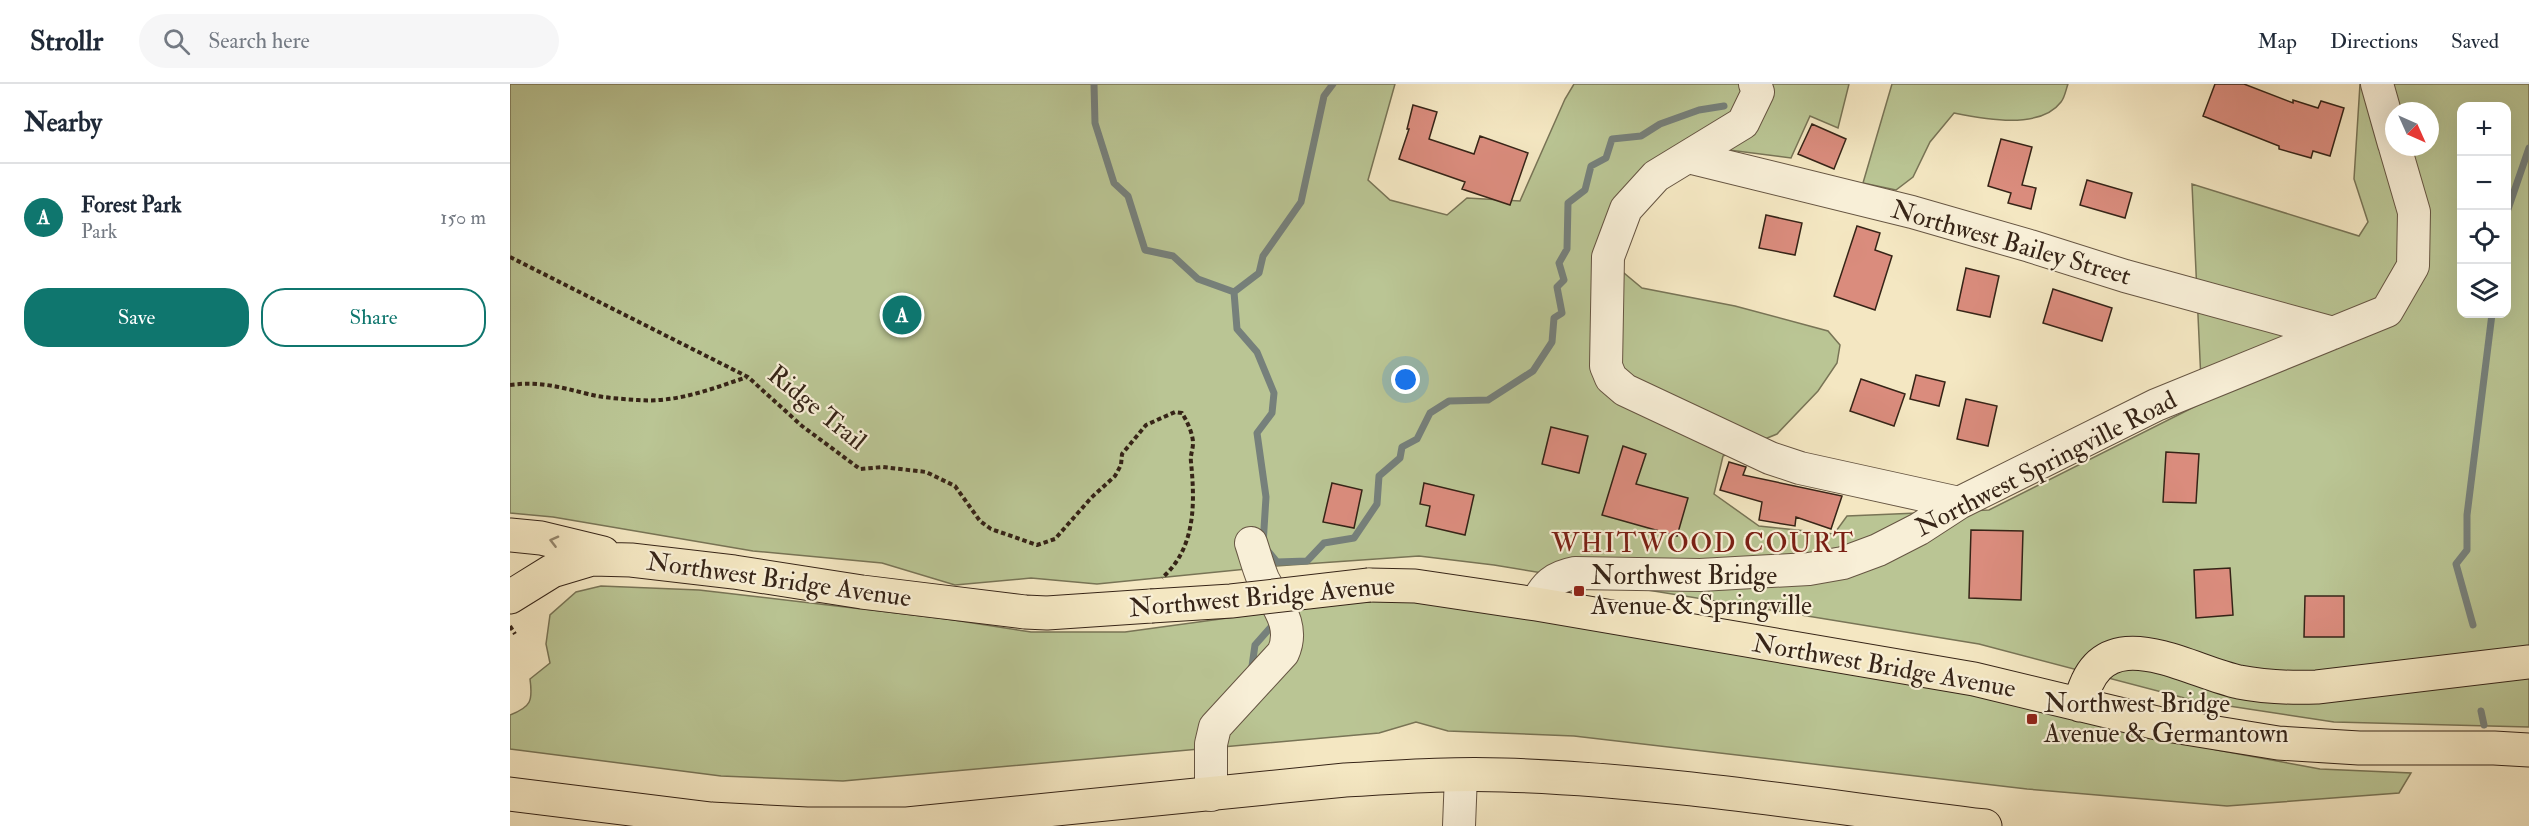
<!DOCTYPE html>
<meta charset="utf-8">
<style>
:root{--surface:#fff;--page:#f6f6f7;--text:#1f2937;--muted:#747a83;--line:#e0e1e3;--accent:#0f766e}
body{margin:0;font-family:"IM FELL Double Pica",serif;background:var(--page);color:var(--text)}
.controls{position:absolute;right:18px;top:18px;display:grid;overflow:hidden;border-radius:12px;box-shadow:0 6px 24px #0002}
.controls button{width:54px;height:54px;display:grid;place-items:center;padding:0;border:0;border-bottom:2px solid var(--line);background:var(--surface);color:var(--text);font:30px sans-serif}
.compass{position:absolute;left:1875px;top:18px;width:54px;height:54px;border-radius:50%;background:var(--surface);box-shadow:0 6px 24px #0002;rotate:135deg}
.you{position:absolute;left:896px;top:296px;width:21px;height:21px;margin:-15px;border:4px solid #fff;border-radius:50%;background:#1a73e8;box-shadow:0 0 0 9px #1a73e833}
.badge{display:grid;place-items:center;width:39px;height:39px;border-radius:50%;background:var(--accent);color:#fff;font-size:20px;font-weight:700}
.pin{position:absolute;translate:-50% -50%;border:3px solid #fff;box-shadow:0 2px 6px #0006}
.list{margin:0;padding:0;list-style:none}
h2{display:flex;justify-content:space-between;align-items:center;height:78px;margin:0;padding:0 24px;font-size:26px}
h2 small{font-size:20px;font-weight:400;color:var(--muted)}
.list li{display:grid;grid-template-columns:39px 1fr auto;gap:18px;align-items:center;box-sizing:border-box;height:108px;padding:0 24px;border-top:2px solid var(--line)}
.list b{display:block;font-size:22px;white-space:nowrap}
.list p{margin:0;font-size:20px;white-space:nowrap;color:var(--muted)}
.list em{font-size:20px;font-style:normal;color:var(--muted)}
.actions{display:flex;gap:12px;padding:18px 24px}
.actions a{flex:1;padding:14px 0;border:2px solid var(--accent);border-radius:24px;text-align:center;font-size:21px;color:var(--accent)}
.actions .main{background:var(--accent);color:#fff}
.icon{flex:none;width:33px;height:33px;fill:none;stroke:currentColor;stroke-width:2;stroke-linecap:round;stroke-linejoin:round}
.map{position:relative;flex:none;width:2019px;height:742px;overflow:hidden}
header{display:flex;align-items:center;gap:36px;box-sizing:border-box;height:84px;padding:0 30px;background:var(--surface);border-bottom:2px solid var(--line)}
header strong{font-size:28px}
nav{display:flex;gap:33px;margin-inline-start:auto;font-size:21px}
.search{width:420px;height:54px;background:var(--page);display:flex;align-items:center;gap:15px;box-sizing:border-box;padding:0 21px;border-radius:33px;color:var(--muted);font-size:22px}
main{display:flex}
aside{flex:1;background:var(--surface)}
.map>svg:first-child{display:block}
.green{fill:#bac594;stroke:#787456;stroke-width:1.5;fill-rule:evenodd}
.lines{fill:none;stroke-linecap:round;stroke-linejoin:round}
.stream{stroke:#76807b;stroke-width:7}
.building{fill:#da8c7d;stroke:#362417;stroke-width:1.5}
.minor-casing{stroke:#665542;stroke-width:34}
.major-casing{stroke:#362417;stroke-width:35}
.highway-casing{stroke:#362417;stroke-width:35}
.path{stroke:#362417;stroke-width:4;stroke-dasharray:4.5 3;stroke-linecap:butt}
.minor{stroke:#f8efd7;stroke-width:32}
.major{stroke:#f4e7c2;stroke-width:33}
.highway{stroke:#f4e7c2;stroke-width:33}
.major-bridge-casing{stroke:#362417;stroke-width:35;stroke-linecap:butt}
.major-bridge{stroke:#f4e7c2;stroke-width:33}
.oneway{stroke:#95866c}
.poi-dot{fill:#8f2418;stroke:#f8efd7;stroke-width:2}
.labels{text-anchor:middle;dominant-baseline:central;stroke-width:4.5;stroke-linejoin:round;paint-order:stroke}
.street-label{font-size:26px;fill:#362417;stroke:#f8efd7}
.poi-label{font-size:26px;fill:#362417;stroke:#f8efd7;text-anchor:start}
.neighbourhood-label{font-size:27px;letter-spacing:1.5px;fill:#7a1f14;stroke:#f8efd7}
</style>
<header>
<strong>Strollr</strong>
<div class="search"><svg class="icon" aria-label="search" viewBox="0 0 24 24"><circle cx="10" cy="10" r="6"/><path d="M15 15l6 6"/></svg>Search here</div>
<nav><a>Map</a><a>Directions</a><a>Saved</a></nav>
</header>
<main>
<aside>
<h2>Nearby<small></small></h2>
<ul class="list">
<li><span class="badge">A</span><div><b>Forest Park</b><p>Park</p></div><em>150 m</em></li>
</ul>
<div class="actions"><a class="main">Save</a><a>Share</a></div>
</aside>
<div class="map">
<svg width="2019" height="742" viewBox="0 0 2019 742">
<rect width="100%" height="100%" fill="#f4e7c2"/>
<filter id="stains"><feTurbulence type="fractalNoise" baseFrequency=".00333" numOctaves="4"/><feColorMatrix values="0 0 0 0 .2 0 0 0 0 .09 0 0 0 0 .02 0 0 0 .5 -.17"/></filter>
<radialGradient id="worn" r=".72"><stop offset=".6" stop-color="#630" stop-opacity="0"/><stop offset="1" stop-color="#630" stop-opacity=".3"/></radialGradient>
<path class="green" d="M 0,0 L 885,0 L 858,96 L 880,116 L 937,131 L 957,114 L 1010,117 L 1055,15 L 1064,0 L 1339,0 L 1328,44 L 1300,32 L 1281,74 L 1219,66 L 1148,103 L 1123,131 L 1108,184 L 1132,204 L 1225,222 L 1318,247 L 1330,261 L 1327,279 L 1308,307 L 1267,350 L 1213,372 L 1204,410 L 1249,442 L 1324,450 L 1337,432 L 1479,426 L 1692,319 L 1682,100 L 1849,152 L 1858,138 L 1844,95 L 1850,0 L 2019,0 L 2019,643 L 1824,638 L 1686,617 L 1469,560 L 984,481 L 909,472 L 766,482 L 587,500 L 521,494 L 445,501 L 372,479 L 243,467 L 43,433 L 0,429 ZM 1952,22 L 1996,22 L 1996,230 L 1952,230 ZM 1884,27 L 1920,27 L 1920,63 L 1884,63 Z
M 1382,0 L 1558,0 C 1556,5 1555,13 1551,18 C 1530,46 1474,35 1444,29 L 1420,58 L 1403,93 L 1386,106 L 1353,99 Z
M 91,502 L 189,506 L 437,535 L 521,548 L 615,548 L 851,516 L 923,519 L 1460,603 L 1707,666 L 1810,685 L 1901,689 L 1889,709 L 1717,722 L 1517,705 L 1064,652 L 938,647 L 906,638 L 869,649 L 333,697 L 211,692 L 0,665 L 0,631 C 21,623 23,617 20,595 L 40,579 L 36,560 L 40,531 L 66,508 Z"/>
<g class="lines">
<path class="stream" d="M 584,0 L 585,39 L 604,99 L 618,112 L 635,166 L 663,172 L 688,195 L 724,208
M 1996,131 L 2019,64
M 724,208 L 727,245 L 747,268 L 764,309 L 762,329 L 747,349 L 756,413 L 753,461 L 767,478 L 797,477 L 814,459 L 844,454 L 867,420 L 869,392 L 890,374 L 892,363 L 907,355 L 920,329 L 939,317 L 978,316 L 1023,287 L 1042,258 L 1044,234 L 1052,229 L 1047,203 L 1054,196 L 1049,179 L 1057,165 L 1058,119 L 1075,106 L 1081,82 L 1096,74 L 1102,55 L 1131,52 L 1150,40 L 1189,26 L 1214,22
M 724,208 L 749,189 L 753,172 L 791,118 L 814,12 L 823,0
M 1963,541 L 1946,480 L 1957,466 L 1957,431 L 1982,230
M 741,589 L 745,561 L 760,544
M 1971,627 L 1974,641"/>
</g>
<path class="building" d="M 1705,0 L 1734,0 L 1783,19 L 1783,16 L 1808,24 L 1811,17 L 1834,24 L 1820,72 L 1803,67 L 1801,74 L 1769,65 L 1769,62 L 1693,32 Z
M 903,21 L 927,28 L 919,55 L 964,70 L 970,52 L 1018,69 L 1000,121 L 952,105 L 955,98 L 889,75 L 899,45 L 897,45 Z
M 1302,40 L 1336,55 L 1324,85 L 1288,70 Z
M 1491,55 L 1522,63 L 1512,101 L 1526,104 L 1521,125 L 1498,119 L 1501,109 L 1478,102 Z
M 1577,96 L 1622,109 L 1615,134 L 1570,121 Z
M 1256,131 L 1292,139 L 1285,171 L 1249,164 Z
M 1347,142 L 1370,149 L 1365,166 L 1382,172 L 1365,226 L 1324,212 Z
M 1456,184 L 1489,192 L 1480,233 L 1447,226 Z
M 1543,205 L 1602,224 L 1592,257 L 1533,239 Z
M 1406,291 L 1435,298 L 1429,322 L 1400,315 Z
M 1351,295 L 1395,310 L 1384,342 L 1340,327 Z
M 1456,315 L 1487,322 L 1478,362 L 1447,355 Z
M 1041,343 L 1078,352 L 1069,389 L 1032,380 Z
M 1113,362 L 1136,370 L 1126,400 L 1178,414 L 1167,452 L 1092,431 Z
M 1656,368 L 1689,370 L 1686,419 L 1653,418 Z
M 1219,378 L 1236,383 L 1233,391 L 1332,412 L 1321,445 L 1286,433 L 1285,442 L 1249,436 L 1252,418 L 1210,406 Z
M 822,399 L 852,406 L 844,444 L 813,438 Z
M 914,399 L 964,411 L 955,451 L 916,442 L 920,422 L 910,420 Z
M 1461,446 L 1513,447 L 1511,516 L 1459,514 Z
M 1720,484 L 1723,531 L 1686,534 L 1684,486 Z
M 1795,512 L 1834,512 L 1834,553 L 1794,553 Z"/>
<g class="lines">
<defs>
<path id="minor" d="M 1245,0 L 1248,8 L 1233,39 L 1146,92 L 1116,125 L 1098,173 L 1096,282 L 1101,294 L 1115,306 L 1260,374 L 1290,384 L 1449,419
M 1867,0 L 1884,60
M 1178,73 L 1402,128 L 1520,162 L 1615,192 L 1823,249
M 1026,520 C 1035,501 1044,493 1065,489 L 1190,491 L 1299,485 L 1333,479 L 1368,466 L 1409,445 L 1449,419 L 1646,321 L 1877,227 L 1903,182 L 1904,128 L 1885,63
M 701,711 L 701,660 L 705,643 L 773,569 C 786,541 765,519 753,495 C 748,483 745,471 741,459
M 949,742 L 951,691"/>
<path id="major" d="M 0,451 L 31,454 L 93,469
M 859,501 L 905,502 L 1026,520 L 1464,595 L 1651,640 L 1768,659 L 1849,664 L 1984,664 L 2019,666
M 0,513 L 42,487 L 82,475 L 121,476 L 224,488 L 352,508 L 515,528 L 537,529 L 641,522
M 1570,621 C 1589,529 1672,585 1729,598 C 1755,603 1780,604 1807,603 L 2019,578"/>
<path id="highway" d="M 0,710 L 201,735 L 297,740 L 397,740 L 835,696 C 888,693 941,689 994,691 C 1155,696 1315,723 1475,742"/>
</defs>
<use href="#minor" class="minor-casing"/>
<use href="#major" class="major-casing"/>
<use href="#highway" class="highway-casing"/>
<path class="path" d="M 0,173 L 238,293 L 292,342 L 350,385 L 373,383 L 416,388 L 445,402 L 470,437 L 481,445 L 527,461 L 545,455 L 581,414 L 605,392 L 611,381 L 612,370 L 636,341 L 665,328 L 672,329 C 677,337 683,350 683,359 C 683,366 680,371 681,378 C 685,419 686,464 652,494
M 0,301 C 28,297 50,303 78,310 C 94,314 112,315 128,316 C 166,319 202,305 237,293
M 0,542 L 5,550"/>
<use href="#minor" class="minor"/>
<use href="#major" class="major"/>
<use href="#highway" class="highway"/>
<defs>
<path id="major-bridge" d="M 641,522 L 721,517 L 859,501"/>
</defs>
<use href="#major-bridge" class="major-bridge-casing"/>
<use href="#major-bridge" class="major-bridge"/>
</g>
<defs><path id="oneway-chevron" d="M-2-3.5L2.5 0L-2 3.5" fill="none" stroke-width="1.6" stroke-linecap="round" stroke-linejoin="round" transform="scale(1.5)"/></defs>
<use class="oneway" href="#oneway-chevron" transform="translate(44 457) rotate(-166)"/>
<g class="poi-dot">
<rect x="1063" y="501" width="12" height="12" rx="3"/>
<rect x="1516" y="629" width="12" height="12" rx="3"/>
</g>
<g class="labels">
<g class="street-label">
<text transform="translate(1501 159) rotate(16)">Northwest Bailey Street</text>
<text transform="translate(307 324) rotate(39)">Ridge Trail</text>
<text transform="translate(1536 380) rotate(-27)">Northwest Springville Road</text>
<text transform="translate(269 496) rotate(8)">Northwest Bridge Avenue</text>
<text transform="translate(752 513) rotate(-5)">Northwest Bridge Avenue</text>
<text transform="translate(1374 582) rotate(10)">Northwest Bridge Avenue</text>
</g>
<g class="poi-label">
<text x="1081" y="492">Northwest Bridge<tspan x="1081" dy="30">Avenue &amp; Springville</tspan></text>
<text x="1534" y="620">Northwest Bridge<tspan x="1534" dy="30">Avenue &amp; Germantown</tspan></text>
</g>
<g class="neighbourhood-label">
<text x="1193" y="459">WHITWOOD COURT</text>
</g>
</g>
<rect width="100%" height="100%" filter="url(#stains)"/>
<rect width="100%" height="100%" fill="url(#worn)"/>
</svg>
<div class="controls">
<button>+</button>
<button>−</button>
<button><svg class="icon" aria-label="locate" viewBox="0 0 24 24"><circle cx="12" cy="12" r="6"/><path d="M12 2v4M12 18v4M2 12h4M18 12h4"/></svg></button>
<button><svg class="icon" aria-label="layers" viewBox="0 0 24 24"><path d="M12 4l9 5-9 5-9-5zM3 14l9 5 9-5"/></svg></button>
</div>
<svg class="compass" viewBox="-18 -18 36 36"><path d="M0-13l5 13h-10z" fill="#e53935"/><path d="M0 13l5-13h-10z" fill="#747a83"/></svg>
<div class="you"></div>
<div class="pin badge" style="left:392px;top:231px">A</div>
</div>
</main>
